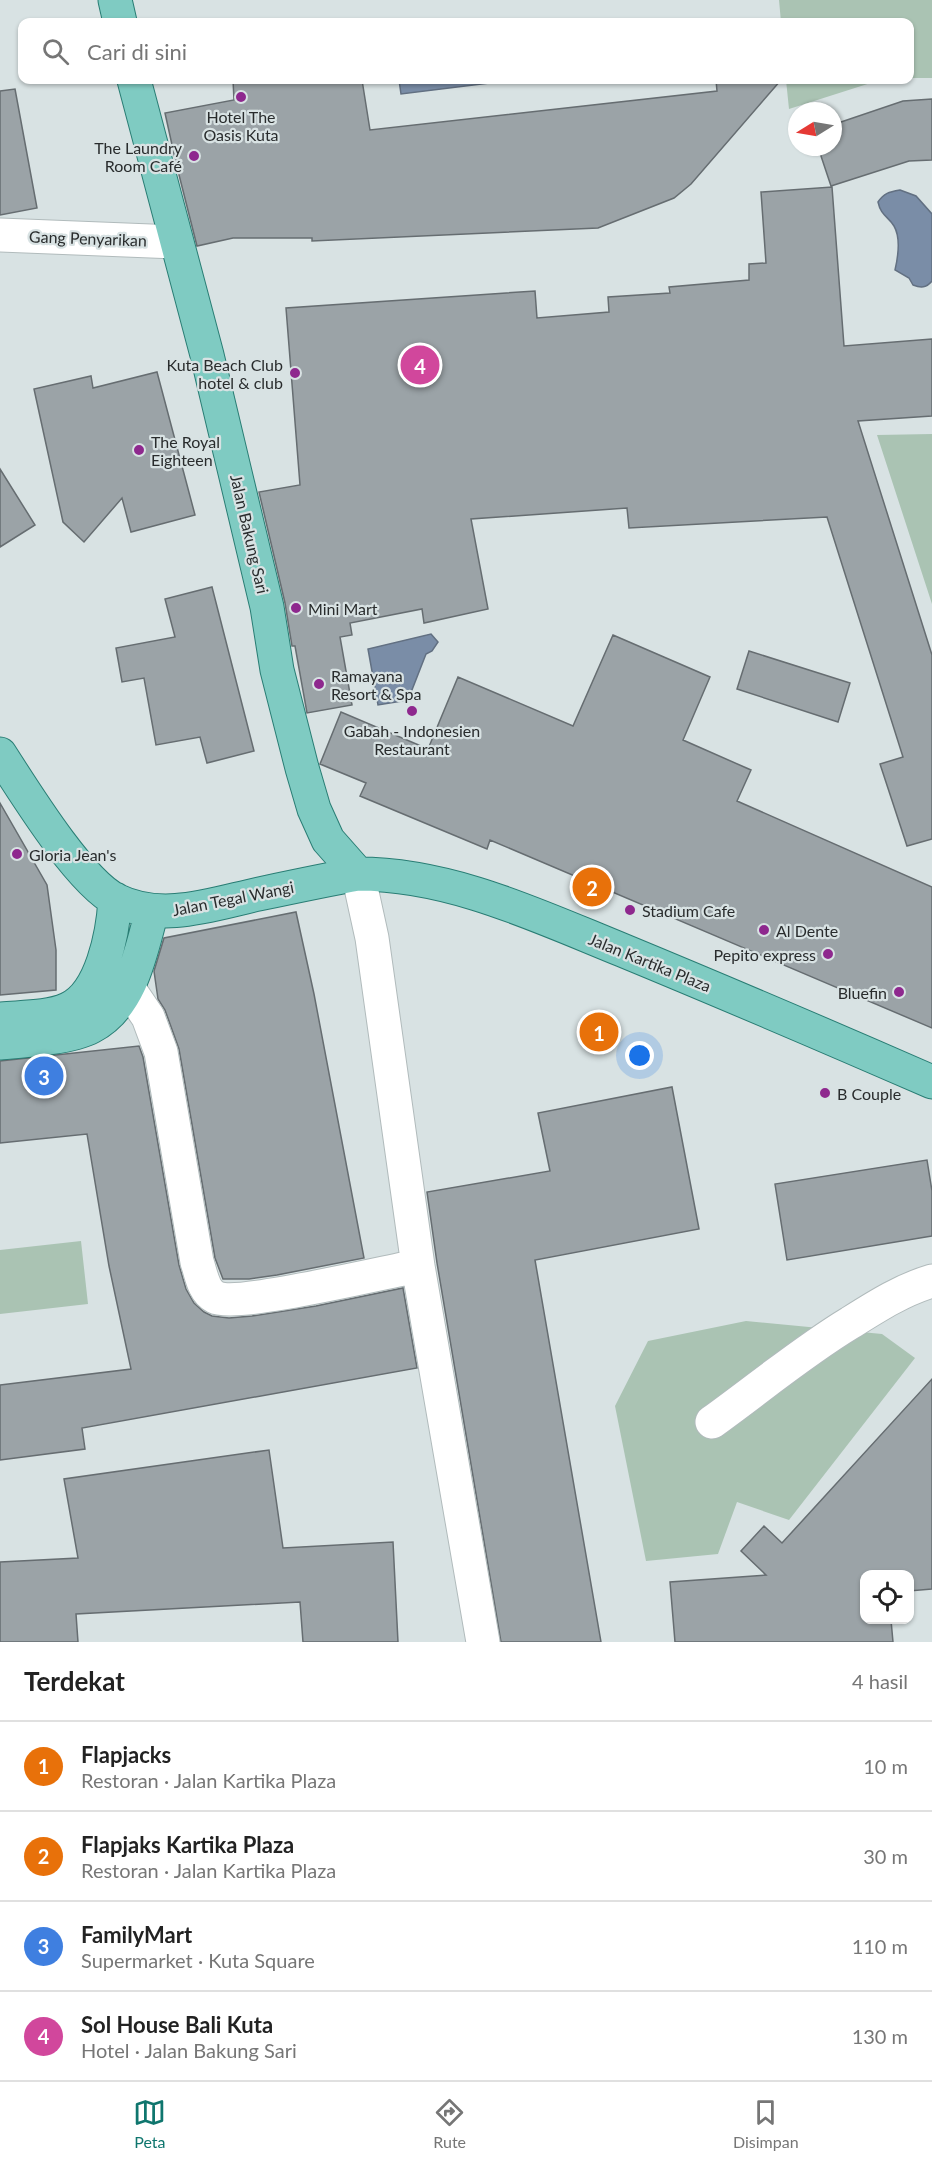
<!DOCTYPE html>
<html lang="id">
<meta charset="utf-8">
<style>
:root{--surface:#fff;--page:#f2f2f2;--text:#222;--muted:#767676;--line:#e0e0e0;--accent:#0f766e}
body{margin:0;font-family:Lato,sans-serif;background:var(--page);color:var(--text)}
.controls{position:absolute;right:18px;bottom:18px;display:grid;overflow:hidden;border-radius:12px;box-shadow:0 2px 4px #0004}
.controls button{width:54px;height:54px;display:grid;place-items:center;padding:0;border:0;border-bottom:2px solid var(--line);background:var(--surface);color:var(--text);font:30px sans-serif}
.compass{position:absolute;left:788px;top:102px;width:54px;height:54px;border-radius:50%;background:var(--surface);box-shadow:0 2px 4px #0004;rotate:259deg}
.you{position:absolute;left:640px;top:1056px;width:21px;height:21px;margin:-15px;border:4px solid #fff;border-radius:50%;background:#1a73e8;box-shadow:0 0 0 9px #1a73e833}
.badge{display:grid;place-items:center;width:39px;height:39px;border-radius:50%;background:var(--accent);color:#fff;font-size:20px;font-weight:700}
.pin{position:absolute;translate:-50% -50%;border:3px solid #fff;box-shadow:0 2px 6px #0006}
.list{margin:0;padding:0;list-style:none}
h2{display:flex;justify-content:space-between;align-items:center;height:78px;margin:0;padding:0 24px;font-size:26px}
h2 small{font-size:20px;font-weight:400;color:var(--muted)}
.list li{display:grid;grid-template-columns:39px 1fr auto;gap:18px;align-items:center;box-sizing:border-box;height:90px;padding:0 24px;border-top:2px solid var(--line)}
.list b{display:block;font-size:22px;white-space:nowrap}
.list p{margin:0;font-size:20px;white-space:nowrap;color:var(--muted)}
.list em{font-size:20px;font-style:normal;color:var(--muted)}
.icon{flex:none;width:33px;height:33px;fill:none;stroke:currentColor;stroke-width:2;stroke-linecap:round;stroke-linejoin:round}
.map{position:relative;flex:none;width:932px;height:1642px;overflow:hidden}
.search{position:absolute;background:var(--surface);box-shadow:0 2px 4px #0004;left:18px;right:18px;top:18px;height:66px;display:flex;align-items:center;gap:15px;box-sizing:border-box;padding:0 21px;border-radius:12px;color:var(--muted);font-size:22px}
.sheet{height:438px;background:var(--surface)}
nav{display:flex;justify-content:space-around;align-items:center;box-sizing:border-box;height:84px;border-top:2px solid var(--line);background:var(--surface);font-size:16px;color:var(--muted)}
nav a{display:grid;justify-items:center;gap:3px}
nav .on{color:var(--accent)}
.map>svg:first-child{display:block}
.green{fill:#aac3b3}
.water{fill:#7a8da7;stroke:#627082;stroke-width:1.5}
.building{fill:#9ba3a7;stroke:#666d71;stroke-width:1.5}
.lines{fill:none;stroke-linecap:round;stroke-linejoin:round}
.minor-casing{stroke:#b1bbbc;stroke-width:35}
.major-casing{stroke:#297d74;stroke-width:35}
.minor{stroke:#fff;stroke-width:33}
.major{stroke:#7fcbc2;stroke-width:33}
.poi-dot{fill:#8e288e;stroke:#d8e2e3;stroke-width:2}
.labels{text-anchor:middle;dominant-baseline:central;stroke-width:4.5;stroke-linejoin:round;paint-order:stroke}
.poi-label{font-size:16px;fill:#292c2d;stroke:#d8e2e3;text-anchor:start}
.street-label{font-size:16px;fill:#292c2d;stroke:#d8e2e3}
</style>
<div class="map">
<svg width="932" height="1642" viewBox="0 0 932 1642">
<rect width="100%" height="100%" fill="#d8e2e3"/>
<path class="green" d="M 779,0 L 932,0 L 932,78 L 910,78 L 910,22 L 781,22 Z
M 786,80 L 880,80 L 789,109 Z
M 932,434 L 932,604 L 877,435 Z
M 81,1241 L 88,1304 L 0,1314 L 0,1250 Z
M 746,1321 L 882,1334 L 915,1358 L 789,1520 L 737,1502 L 718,1554 L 646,1561 L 615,1406 L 648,1341 Z"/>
<path class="water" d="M 399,80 L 514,80 L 401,94 Z
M 900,190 L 916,196 L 932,214 L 932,281 C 926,288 921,288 913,285 L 909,278 L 895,270 C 898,257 901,238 894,226 C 888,216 881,216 878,202 C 884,193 889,192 900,190 Z
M 431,634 L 438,642 L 432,651 L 426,654 L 408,700 L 378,705 L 368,649 Z"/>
<path class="building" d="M 233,80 L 362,80 L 370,130 L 717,91 L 716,80 L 781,80 L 691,184 L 674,198 L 598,228 L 312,241 L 312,238 L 233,238 L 197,246 L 176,163 L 165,113 L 234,100 Z
M 15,89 L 37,208 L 0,215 L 0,91 Z
M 932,99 L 932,160 L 909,161 L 831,186 L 818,147 L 833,147 L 833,133 L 840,130 L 838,123 L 903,101 Z
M 832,187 L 844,346 L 932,339 L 932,416 L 858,421 L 932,655 L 932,839 L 907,846 L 880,764 L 903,757 L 827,517 L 629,528 L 627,508 L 471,519 L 488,609 L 424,623 L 422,609 L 350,623 L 352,635 L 340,637 L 352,705 L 307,713 L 295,646 L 292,646 L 285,603 L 259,492 L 300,485 L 286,308 L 535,291 L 537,318 L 609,312 L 608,297 L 670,293 L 669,287 L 749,280 L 749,264 L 766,263 L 761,192 Z
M 157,372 L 195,515 L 131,532 L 122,498 L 84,542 L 63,522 L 34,389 L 91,376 L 93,388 Z
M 0,469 L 35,525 L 0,547 Z
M 212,587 L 254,751 L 207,763 L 200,737 L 156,745 L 144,678 L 122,682 L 116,648 L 175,637 L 165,599 Z
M 613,635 L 710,677 L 683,740 L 751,770 L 737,801 L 932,887 L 932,1028 L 490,840 L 487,849 L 360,796 L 366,783 L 320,764 L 341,712 L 428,749 L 458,677 L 573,726 Z
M 749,651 L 850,683 L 838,722 L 737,689 Z
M 0,803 L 47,885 L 56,950 L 56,990 L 0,995 Z
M 296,912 L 314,994 L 364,1258 L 277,1275 L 249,1279 L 223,1279 L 215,1258 L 179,1049 L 165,1010 L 158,999 L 154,971 L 164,938 Z
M 139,1046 L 143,1057 L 179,1265 L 186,1289 L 194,1303 L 204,1312 L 212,1316 L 229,1318 L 252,1316 L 316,1306 L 403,1288 L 417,1368 L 82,1428 L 85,1449 L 0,1460 L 0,1385 L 131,1369 L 109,1266 L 87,1134 L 0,1143 L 0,1061 Z
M 672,1087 L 699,1229 L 535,1260 L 601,1642 L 501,1642 L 437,1263 L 427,1192 L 550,1171 L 538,1113 Z
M 927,1160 L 932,1191 L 932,1236 L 787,1260 L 775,1184 Z
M 932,1379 L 932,1589 L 909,1591 L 909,1575 L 864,1575 L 864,1620 L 891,1620 L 893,1642 L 675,1642 L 670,1582 L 766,1575 L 741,1551 L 764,1526 L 782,1543 Z
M 269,1450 L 283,1548 L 393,1542 L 398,1642 L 303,1642 L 300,1602 L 76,1614 L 78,1642 L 0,1642 L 0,1562 L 78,1558 L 64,1479 Z"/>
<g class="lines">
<defs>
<path id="minor" d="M 0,235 L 176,242
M 358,874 L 372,938 L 418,1266 L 483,1642
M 127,986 L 148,1017 L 161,1052 L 197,1262 C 201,1273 203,1291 215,1297 C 236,1308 385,1272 418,1266
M 712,1422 C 758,1389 802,1352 850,1323 C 877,1306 902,1290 932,1281"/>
<path id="major" d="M 115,0 L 120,22
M 134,80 L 207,355 L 267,607 L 277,670 L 302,768 L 314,809 L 328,840 L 358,874
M 0,754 C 24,791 79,881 116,900 C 162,923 213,904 259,894 C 292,887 325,880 358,874 C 451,874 538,916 622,950 C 726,993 829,1037 932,1082
M 0,1019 C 22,1017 48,1018 68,1009 C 102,994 113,933 115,899
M 0,1043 C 24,1041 71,1038 91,1027 C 132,1006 141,951 152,911"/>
</defs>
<use href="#minor" class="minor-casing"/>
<use href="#major" class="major-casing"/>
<use href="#minor" class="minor"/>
<use href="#major" class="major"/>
</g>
<g class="poi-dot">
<circle cx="241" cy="97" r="6"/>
<circle cx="194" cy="156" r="6"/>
<circle cx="295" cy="373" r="6"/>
<circle cx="139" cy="450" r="6"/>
<circle cx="296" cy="608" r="6"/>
<circle cx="319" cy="684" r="6"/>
<circle cx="412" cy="711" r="6"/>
<circle cx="17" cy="854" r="6"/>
<circle cx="630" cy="910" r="6"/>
<circle cx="764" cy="930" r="6"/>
<circle cx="828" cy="954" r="6"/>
<circle cx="899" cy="992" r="6"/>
<circle cx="825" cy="1093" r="6"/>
</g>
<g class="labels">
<g class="poi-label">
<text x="241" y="116" text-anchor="middle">Hotel The<tspan x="241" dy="18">Oasis Kuta</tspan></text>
<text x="182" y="147" text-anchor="end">The Laundry<tspan x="182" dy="18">Room Café</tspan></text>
<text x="283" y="364" text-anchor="end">Kuta Beach Club<tspan x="283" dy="18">hotel &amp; club</tspan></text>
<text x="151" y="441">The Royal<tspan x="151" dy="18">Eighteen</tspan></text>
<text x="308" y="608">Mini Mart</text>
<text x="331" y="675">Ramayana<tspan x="331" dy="18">Resort &amp; Spa</tspan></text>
<text x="412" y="730" text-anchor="middle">Gabah - Indonesien<tspan x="412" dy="18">Restaurant</tspan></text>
<text x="29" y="854">Gloria Jean's</text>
<text x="642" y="910">Stadium Cafe</text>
<text x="776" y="930">Al Dente</text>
<text x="816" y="954" text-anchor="end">Pepito express</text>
<text x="887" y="992" text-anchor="end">Bluefin</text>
<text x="837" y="1093">B Couple</text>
</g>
<g class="street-label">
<text transform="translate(88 238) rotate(2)">Gang Penyarikan</text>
<text transform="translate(250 534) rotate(77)">Jalan Bakung Sari</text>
<text transform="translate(233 898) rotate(-11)">Jalan Tegal Wangi</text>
<text transform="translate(650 962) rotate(22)">Jalan Kartika Plaza</text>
</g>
</g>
</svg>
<div class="controls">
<button><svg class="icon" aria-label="locate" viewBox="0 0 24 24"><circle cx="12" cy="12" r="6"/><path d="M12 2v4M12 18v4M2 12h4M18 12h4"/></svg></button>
</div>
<svg class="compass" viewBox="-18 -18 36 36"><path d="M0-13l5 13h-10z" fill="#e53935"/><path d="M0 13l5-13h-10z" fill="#767676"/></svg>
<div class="you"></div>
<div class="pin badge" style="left:599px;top:1032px;background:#e8710a">1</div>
<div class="pin badge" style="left:592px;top:887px;background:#e8710a">2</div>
<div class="pin badge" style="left:44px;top:1076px;background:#3f7fe0">3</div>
<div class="pin badge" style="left:420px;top:365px;background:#d1479c">4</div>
<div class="search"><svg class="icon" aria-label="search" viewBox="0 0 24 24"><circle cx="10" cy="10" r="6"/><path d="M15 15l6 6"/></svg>Cari di sini</div>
</div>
<section class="sheet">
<h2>Terdekat<small>4 hasil</small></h2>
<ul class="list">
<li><span class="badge" style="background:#e8710a">1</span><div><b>Flapjacks</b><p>Restoran · Jalan Kartika Plaza</p></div><em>10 m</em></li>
<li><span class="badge" style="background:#e8710a">2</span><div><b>Flapjaks Kartika Plaza</b><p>Restoran · Jalan Kartika Plaza</p></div><em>30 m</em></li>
<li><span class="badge" style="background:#3f7fe0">3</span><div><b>FamilyMart</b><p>Supermarket · Kuta Square</p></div><em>110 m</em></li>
<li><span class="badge" style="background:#d1479c">4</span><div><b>Sol House Bali Kuta</b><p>Hotel · Jalan Bakung Sari</p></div><em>130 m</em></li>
</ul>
</section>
<nav>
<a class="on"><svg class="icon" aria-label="map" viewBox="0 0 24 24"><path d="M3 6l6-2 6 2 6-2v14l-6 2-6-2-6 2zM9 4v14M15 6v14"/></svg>Peta</a>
<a><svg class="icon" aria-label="directions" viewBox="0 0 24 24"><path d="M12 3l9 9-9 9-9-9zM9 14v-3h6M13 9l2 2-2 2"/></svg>Rute</a>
<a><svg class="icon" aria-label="saved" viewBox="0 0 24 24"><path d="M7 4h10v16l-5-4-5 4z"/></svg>Disimpan</a>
</nav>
